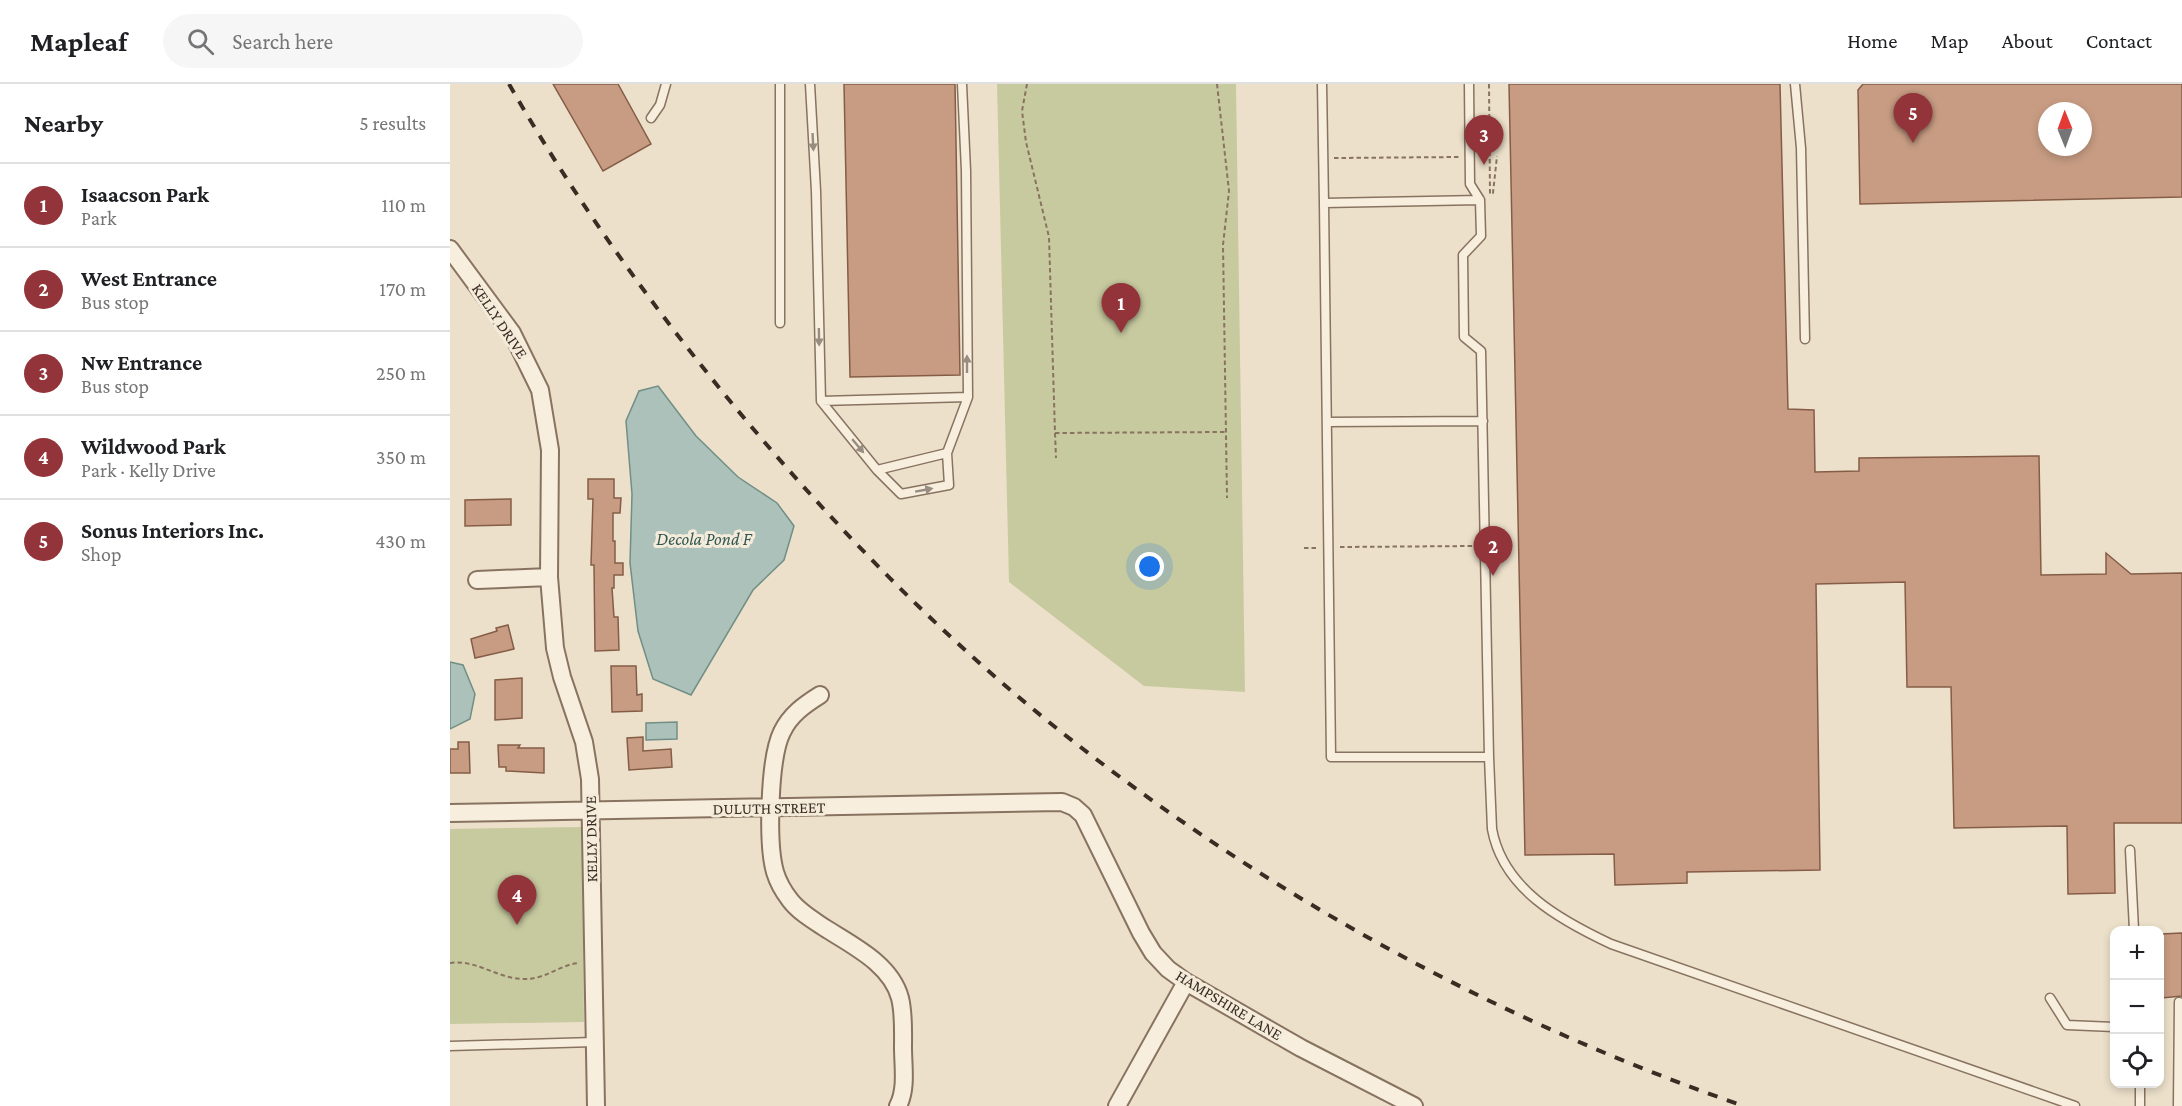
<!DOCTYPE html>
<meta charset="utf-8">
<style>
:root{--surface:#fff;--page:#f6f6f6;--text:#202124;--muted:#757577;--line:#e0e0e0;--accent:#92343a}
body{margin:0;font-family:"Crimson Pro",serif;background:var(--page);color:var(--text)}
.controls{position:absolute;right:18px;bottom:18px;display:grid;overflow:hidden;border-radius:12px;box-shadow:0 3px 9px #0003}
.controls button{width:54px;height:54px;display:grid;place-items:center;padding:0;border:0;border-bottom:2px solid var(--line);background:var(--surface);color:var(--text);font:30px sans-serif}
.compass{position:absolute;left:1588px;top:18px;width:54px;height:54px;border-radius:50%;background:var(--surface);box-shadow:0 3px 9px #0003;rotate:359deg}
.you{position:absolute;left:700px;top:483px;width:21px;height:21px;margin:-15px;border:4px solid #fff;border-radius:50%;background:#1a73e8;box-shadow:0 0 0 9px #1a73e833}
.badge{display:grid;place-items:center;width:39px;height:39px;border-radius:50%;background:var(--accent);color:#fff;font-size:20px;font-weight:700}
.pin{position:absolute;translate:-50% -50px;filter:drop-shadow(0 2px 3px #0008)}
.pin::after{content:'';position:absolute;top:32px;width:21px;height:18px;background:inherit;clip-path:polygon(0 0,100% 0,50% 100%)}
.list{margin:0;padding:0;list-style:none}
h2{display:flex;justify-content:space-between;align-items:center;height:78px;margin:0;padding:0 24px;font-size:26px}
h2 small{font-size:20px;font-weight:400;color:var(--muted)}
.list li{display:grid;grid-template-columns:39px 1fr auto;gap:18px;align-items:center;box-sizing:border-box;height:84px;padding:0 24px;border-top:2px solid var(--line)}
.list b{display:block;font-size:22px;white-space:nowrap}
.list p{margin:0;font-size:20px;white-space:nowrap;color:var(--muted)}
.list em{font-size:20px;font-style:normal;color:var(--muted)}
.icon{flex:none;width:33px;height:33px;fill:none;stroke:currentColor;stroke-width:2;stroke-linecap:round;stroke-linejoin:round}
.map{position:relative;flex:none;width:1732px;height:1022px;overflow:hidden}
header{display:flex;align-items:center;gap:36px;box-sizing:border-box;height:84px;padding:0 30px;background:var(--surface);border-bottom:2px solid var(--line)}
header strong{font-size:28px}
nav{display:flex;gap:33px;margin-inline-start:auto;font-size:21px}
.search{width:420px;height:54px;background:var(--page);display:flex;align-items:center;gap:15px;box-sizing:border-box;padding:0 21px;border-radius:33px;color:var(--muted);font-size:22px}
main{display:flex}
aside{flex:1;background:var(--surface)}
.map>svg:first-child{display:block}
.green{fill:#c7ca9f}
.water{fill:#abc1b9;stroke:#718f86;stroke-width:1.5}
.building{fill:#c79c83;stroke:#855d47;stroke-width:1.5;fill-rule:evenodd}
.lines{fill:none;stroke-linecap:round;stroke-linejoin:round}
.service-casing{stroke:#887360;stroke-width:11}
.minor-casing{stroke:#887360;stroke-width:20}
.path{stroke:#887360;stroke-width:2;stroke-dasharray:4.5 3;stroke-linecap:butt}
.service{stroke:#f7eedd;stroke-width:8}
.minor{stroke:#f7eedd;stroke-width:16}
.rail{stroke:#392c22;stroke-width:4;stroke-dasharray:10 10;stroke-linecap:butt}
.oneway{fill:#988d80}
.labels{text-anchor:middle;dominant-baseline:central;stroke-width:6;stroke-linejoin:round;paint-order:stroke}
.street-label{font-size:16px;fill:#392c22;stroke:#f4ebda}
.water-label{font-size:18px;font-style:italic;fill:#335854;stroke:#f4ebda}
</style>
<header>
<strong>Mapleaf</strong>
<div class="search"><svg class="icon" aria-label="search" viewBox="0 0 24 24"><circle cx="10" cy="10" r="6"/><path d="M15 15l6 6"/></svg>Search here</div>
<nav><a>Home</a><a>Map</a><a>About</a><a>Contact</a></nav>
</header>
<main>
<aside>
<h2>Nearby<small>5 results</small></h2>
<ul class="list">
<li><span class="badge">1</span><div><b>Isaacson Park</b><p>Park</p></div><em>110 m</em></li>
<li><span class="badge">2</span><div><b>West Entrance</b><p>Bus stop</p></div><em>170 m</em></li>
<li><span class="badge">3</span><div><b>Nw Entrance</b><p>Bus stop</p></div><em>250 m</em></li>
<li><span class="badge">4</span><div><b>Wildwood Park</b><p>Park · Kelly Drive</p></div><em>350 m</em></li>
<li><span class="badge">5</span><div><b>Sonus Interiors Inc.</b><p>Shop</p></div><em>430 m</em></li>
</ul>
</aside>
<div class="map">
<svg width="1732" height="1022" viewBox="0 0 1732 1022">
<rect width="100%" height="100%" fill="#ece0ca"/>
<path class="green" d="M 547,0 L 786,0 L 795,608 L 694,602 L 559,498 Z
M 132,743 L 134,938 L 0,940 L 0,745 Z"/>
<path class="water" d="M 208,302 L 246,352 L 288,393 L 327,419 L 344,442 L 334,476 L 303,506 L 241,611 L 203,595 L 188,547 L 180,479 L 182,410 L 176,337 L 189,307 Z
M 0,578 L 13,581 L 25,610 L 20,635 L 0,645 Z
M 227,638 L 227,655 L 196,656 L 196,639 Z"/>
<path class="building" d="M 103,0 L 168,0 L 201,60 L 153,87 Z
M 394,0 L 505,0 L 510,291 L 400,293 Z
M 1059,0 L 1330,0 L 1338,325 L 1364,326 L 1365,388 L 1409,387 L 1409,374 L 1589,372 L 1591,491 L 1656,490 L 1656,469 L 1681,490 L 1732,489 L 1732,739 L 1664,739 L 1665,809 L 1618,810 L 1617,742 L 1504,744 L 1501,603 L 1457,603 L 1455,498 L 1366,500 L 1370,786 L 1237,788 L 1237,799 L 1165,801 L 1164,770 L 1075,771 Z
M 1413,0 L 1732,0 L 1732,113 L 1410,120 L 1408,6 ZM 1597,27 L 1633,27 L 1633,63 L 1597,63 Z
M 138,395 L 164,395 L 164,414 L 171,414 L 170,429 L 163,429 L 163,457 L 165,457 L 165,479 L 173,479 L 173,491 L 164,491 L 164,504 L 162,504 L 164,533 L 168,533 L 169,566 L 145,567 L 144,481 L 141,481 L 143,415 L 138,415 Z
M 61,415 L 61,441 L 15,442 L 15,416 Z
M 58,541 L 64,565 L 25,574 L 21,555 L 47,547 L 46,544 Z
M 161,582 L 186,582 L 187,611 L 192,610 L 192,627 L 162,628 Z
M 72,594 L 72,634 L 45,636 L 45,596 Z
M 193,653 L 193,667 L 221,665 L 222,683 L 179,686 L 177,654 Z
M 8,658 L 19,658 L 20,689 L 0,689 L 0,665 L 8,665 Z
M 48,661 L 70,661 L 68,664 L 94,664 L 94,689 L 56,687 L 56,683 L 49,683 Z
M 1732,849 L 1732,912 L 1712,914 L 1711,850 Z"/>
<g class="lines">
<defs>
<path id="service" d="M 330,0 L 330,239
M 360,0 L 366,107 L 371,317 L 427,386 L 497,369 L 518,313 L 516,87 L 512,0
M 872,0 L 874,119 L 1030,116
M 1019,0 L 1020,100 L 1030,116 L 1031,152 L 1013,171 L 1014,253 L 1031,267 L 1039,673 L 1042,745 C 1053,805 1110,836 1161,860 L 1625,1022
M 1345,0 L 1351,64 L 1355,255
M 201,34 L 210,21 L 216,0
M 874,119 L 881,673 L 1039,673
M 371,317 L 518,313
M 877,338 L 1033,337
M 427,386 L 451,410 L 499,401 L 497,369
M 1680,766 L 1684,846
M 1600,914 L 1617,941 L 1664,943
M 0,962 L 144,958
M 1690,1000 L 1690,1022
M 1728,1022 L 1729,918"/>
<path id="minor" d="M 0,165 L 62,249 L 90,306 L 100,366 L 99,493 L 105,564 L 112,593 L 134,658 L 140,695 L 146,1022
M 27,496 L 99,493
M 370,611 C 354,621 340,631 332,648 C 319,674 317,760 325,788 C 328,798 333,807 340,816 C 349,828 363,836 375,844 C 403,862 441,880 450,914 C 454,930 453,948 453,964 C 453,982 457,1005 448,1022
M 0,729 L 612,718 L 624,723 L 633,731 L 691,849 L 703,869 L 718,885 L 736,898 L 851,964 L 964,1022
M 667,1022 L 736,898"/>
</defs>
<use href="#service" class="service-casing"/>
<use href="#minor" class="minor-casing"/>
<path class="path" d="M 577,0 L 572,27 L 576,58 L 599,153 L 605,349 L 776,348
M 767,0 L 779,107 L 773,161 L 777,414
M 1039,0 L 1040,110 L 1043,109 L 1047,72
M 1031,73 L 1039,72
M 884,74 L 1010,73
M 605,349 L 606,374
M 890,463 L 1025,462
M 854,464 L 866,464
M 0,879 C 25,875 47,894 72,895 C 96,896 108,881 129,879"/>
<use href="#service" class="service"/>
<use href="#minor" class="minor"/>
<path class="rail" d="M 59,0 C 123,112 198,217 280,317 C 382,441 497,559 624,658 C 825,815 1053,939 1294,1022"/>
</g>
<defs><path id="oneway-solid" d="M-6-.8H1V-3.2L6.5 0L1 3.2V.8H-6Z" transform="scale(1.5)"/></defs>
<g class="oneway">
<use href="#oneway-solid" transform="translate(363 58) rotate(87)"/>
<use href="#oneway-solid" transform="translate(369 253) rotate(89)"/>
<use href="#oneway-solid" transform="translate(517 280) rotate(-90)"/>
<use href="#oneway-solid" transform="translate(408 362) rotate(50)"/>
<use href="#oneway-solid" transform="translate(474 406) rotate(-10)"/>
</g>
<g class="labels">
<g class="street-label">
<text transform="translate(50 237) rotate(56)">KELLY DRIVE</text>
<text transform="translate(319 724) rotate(-1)">DULUTH STREET</text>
<text transform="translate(141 755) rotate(-91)">KELLY DRIVE</text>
<text transform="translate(779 921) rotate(31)">HAMPSHIRE LANE</text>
</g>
<g class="water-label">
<text x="254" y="455">Decola Pond F</text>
</g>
</g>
</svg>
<div class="controls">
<button>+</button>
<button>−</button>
<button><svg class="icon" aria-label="locate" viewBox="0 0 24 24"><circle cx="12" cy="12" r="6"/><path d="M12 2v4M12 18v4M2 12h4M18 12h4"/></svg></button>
</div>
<svg class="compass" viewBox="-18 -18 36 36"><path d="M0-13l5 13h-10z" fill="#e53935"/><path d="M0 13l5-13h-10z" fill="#757577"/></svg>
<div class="you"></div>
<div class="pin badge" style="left:671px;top:249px">1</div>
<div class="pin badge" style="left:1043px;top:492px">2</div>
<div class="pin badge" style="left:1034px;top:81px">3</div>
<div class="pin badge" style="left:67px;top:841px">4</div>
<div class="pin badge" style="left:1463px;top:59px">5</div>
</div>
</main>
